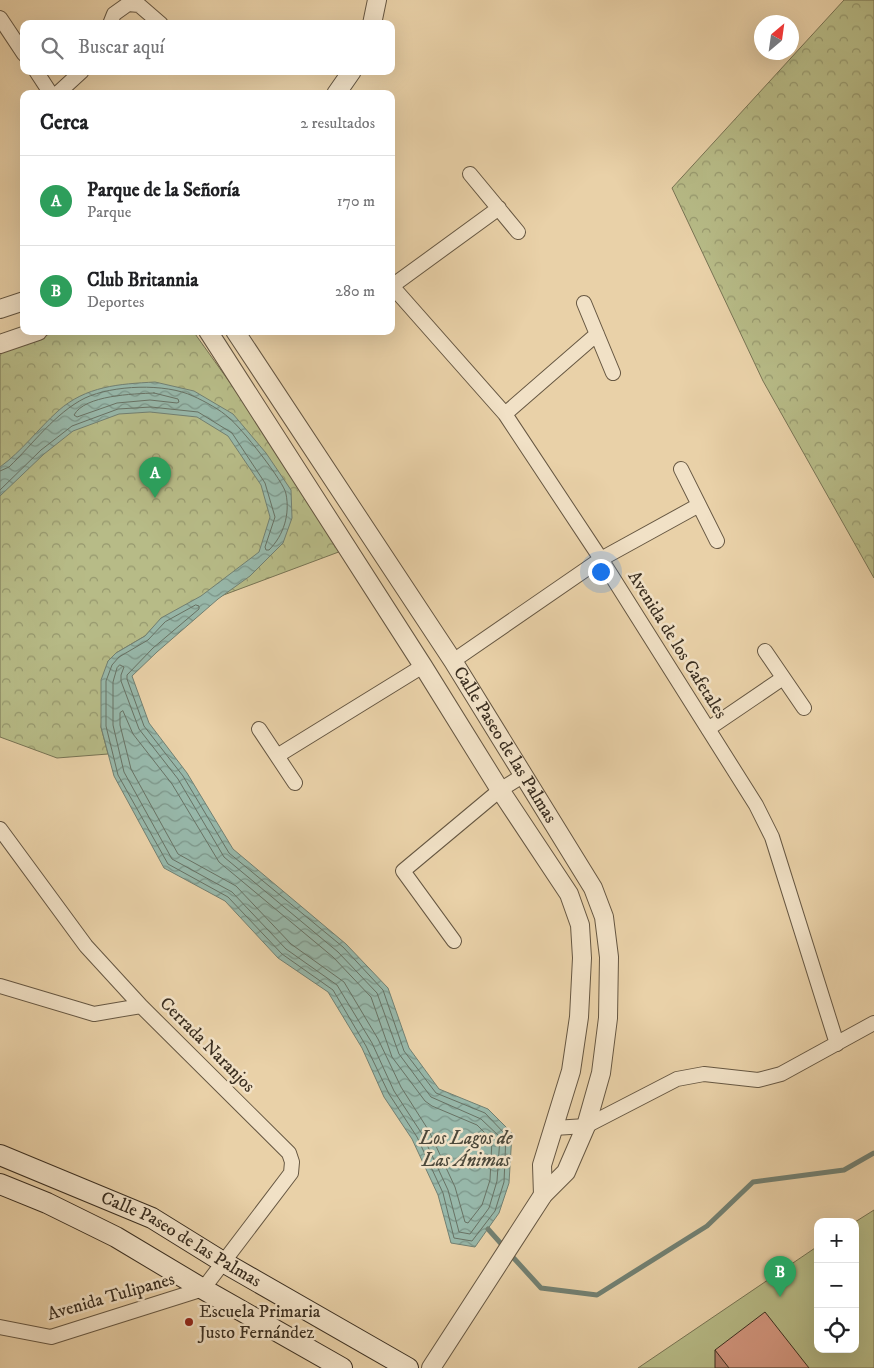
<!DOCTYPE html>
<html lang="es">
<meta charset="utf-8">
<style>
:root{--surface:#fff;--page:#f6f6f6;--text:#202124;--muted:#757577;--line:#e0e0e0;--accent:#0f766e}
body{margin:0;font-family:"IM FELL DW Pica",serif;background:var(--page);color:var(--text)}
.controls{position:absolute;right:15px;bottom:15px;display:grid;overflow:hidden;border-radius:10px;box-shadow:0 5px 20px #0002}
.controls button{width:45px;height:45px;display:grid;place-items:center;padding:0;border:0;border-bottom:1px solid var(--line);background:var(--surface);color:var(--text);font:25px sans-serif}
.compass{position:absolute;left:754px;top:15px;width:45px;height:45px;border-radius:50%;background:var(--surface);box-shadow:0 5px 20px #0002;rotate:29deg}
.you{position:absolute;left:600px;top:571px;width:18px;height:18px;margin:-12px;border:4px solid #fff;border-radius:50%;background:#1a73e8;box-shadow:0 0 0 8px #1a73e833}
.badge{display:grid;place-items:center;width:32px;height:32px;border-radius:50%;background:var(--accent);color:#fff;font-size:16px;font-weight:700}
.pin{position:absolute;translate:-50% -41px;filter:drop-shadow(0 1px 2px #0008)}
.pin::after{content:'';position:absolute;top:26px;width:18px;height:15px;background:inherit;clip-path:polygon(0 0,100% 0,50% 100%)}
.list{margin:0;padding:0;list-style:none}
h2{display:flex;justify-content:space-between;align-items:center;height:65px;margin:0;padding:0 20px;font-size:21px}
h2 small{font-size:16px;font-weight:400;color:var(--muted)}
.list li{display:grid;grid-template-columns:32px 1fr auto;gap:15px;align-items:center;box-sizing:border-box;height:90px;padding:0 20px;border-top:1px solid var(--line)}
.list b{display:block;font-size:19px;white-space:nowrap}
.list p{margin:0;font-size:16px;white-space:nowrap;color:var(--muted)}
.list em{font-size:16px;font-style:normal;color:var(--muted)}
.icon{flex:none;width:28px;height:28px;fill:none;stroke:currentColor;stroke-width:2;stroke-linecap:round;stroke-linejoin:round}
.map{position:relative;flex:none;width:874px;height:1368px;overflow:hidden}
.search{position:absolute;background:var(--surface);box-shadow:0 5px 20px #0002;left:20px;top:20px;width:375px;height:55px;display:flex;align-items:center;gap:12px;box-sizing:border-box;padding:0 18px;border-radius:10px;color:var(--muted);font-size:19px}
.panel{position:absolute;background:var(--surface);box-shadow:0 5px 20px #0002;left:20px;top:90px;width:375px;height:245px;border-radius:10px}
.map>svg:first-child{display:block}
.green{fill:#b7bb87;stroke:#787454}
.park{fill:url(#park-crowns);stroke:#787454}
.water{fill:url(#water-waves);stroke:#728072}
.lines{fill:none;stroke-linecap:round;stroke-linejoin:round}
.shore{stroke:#687264;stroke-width:1}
.stream{stroke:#728072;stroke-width:5}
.minor-casing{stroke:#665742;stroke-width:16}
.tertiary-casing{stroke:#665742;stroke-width:20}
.secondary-casing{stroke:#3a2e20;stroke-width:22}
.minor{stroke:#f1e1c6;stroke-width:14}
.tertiary{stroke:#f1e1c6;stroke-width:18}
.secondary{stroke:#f1e1c6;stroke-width:20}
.wall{fill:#b6826e;stroke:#3a2e20}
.building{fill:#d49780;stroke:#3a2e20}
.poi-dot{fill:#8f2418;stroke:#f1e1c6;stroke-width:2}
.labels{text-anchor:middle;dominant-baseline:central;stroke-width:5;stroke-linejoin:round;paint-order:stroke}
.street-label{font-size:18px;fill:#3a2e20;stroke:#f1e1c6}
.poi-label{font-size:18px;fill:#3a2e20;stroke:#f1e1c6;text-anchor:start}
.water-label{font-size:19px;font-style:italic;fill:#4d493b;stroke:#f1e1c6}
</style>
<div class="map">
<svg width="874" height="1368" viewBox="0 0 874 1368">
<defs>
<pattern id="park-crowns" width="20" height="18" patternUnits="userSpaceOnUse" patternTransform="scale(1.25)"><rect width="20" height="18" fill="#b7bb87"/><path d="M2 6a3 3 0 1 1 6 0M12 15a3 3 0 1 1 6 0" fill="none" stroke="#96986e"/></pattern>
<pattern id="water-waves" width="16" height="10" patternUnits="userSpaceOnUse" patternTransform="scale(1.25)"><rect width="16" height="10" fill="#97b7a9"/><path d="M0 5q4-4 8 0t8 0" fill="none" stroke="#7c9589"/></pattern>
</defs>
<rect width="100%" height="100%" fill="#e9d1a8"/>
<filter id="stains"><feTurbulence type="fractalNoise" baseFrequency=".004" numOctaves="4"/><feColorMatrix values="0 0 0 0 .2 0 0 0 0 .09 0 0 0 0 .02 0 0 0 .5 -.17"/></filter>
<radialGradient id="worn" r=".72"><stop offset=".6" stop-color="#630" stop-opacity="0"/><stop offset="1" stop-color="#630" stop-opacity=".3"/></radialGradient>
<path class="green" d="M 874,1210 L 874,1368 L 638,1368 L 818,1246 L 818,1349 L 855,1349 L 855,1222 Z"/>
<path class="park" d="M 844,0 L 874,0 L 874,578 L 763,381 L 672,188 Z
M 58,331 L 193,331 L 276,447 L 344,550 L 162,618 L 145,636 L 116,653 L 108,661 L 101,727 L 108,754 L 57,758 L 0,737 L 0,356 L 2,352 Z"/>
<path class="water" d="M 155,382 L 194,391 L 233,414 L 266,453 L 291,490 L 292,518 L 283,543 L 250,576 L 218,599 L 157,652 L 132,676 L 149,723 L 187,773 L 233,849 L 346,944 L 388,988 L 409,1048 L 439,1089 L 488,1109 L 512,1133 L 509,1183 L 499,1213 L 475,1247 L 451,1243 L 438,1195 L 412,1139 L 384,1097 L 362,1048 L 328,992 L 278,958 L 225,901 L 164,868 L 114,776 L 101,727 L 101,680 L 108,661 L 116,653 L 145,636 L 161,618 L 201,596 L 259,552 L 270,517 L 261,485 L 228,436 L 197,417 L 150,412 L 119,414 L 73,431 L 44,454 L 0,496 L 0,467 C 22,451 38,429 58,411 C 86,386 119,384 155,382 Z"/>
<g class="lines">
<path class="shore" d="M 154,393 L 178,399 L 179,402 L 177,403 L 150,400 L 117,403 L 77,417 L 74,415 C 85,395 133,394 154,393 Z
M 0,471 L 9,467 C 33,444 55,413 85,398 C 113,385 165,383 193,396 C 204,401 221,410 229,418 C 240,426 285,483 286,494 C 290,514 284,535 269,550 L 266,550 L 265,547 L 275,517 L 265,483 L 232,433 L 198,412 L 151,407 L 118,409 L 72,426 L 41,450 L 0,490
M 196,605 L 199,606 L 199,609 L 153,648 L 127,675 L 127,679 L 144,726 L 183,776 L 229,853 L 343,947 L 383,990 L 404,1051 L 436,1093 L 485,1113 L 506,1135 L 504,1182 L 495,1211 L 472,1241 L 454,1238 L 443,1193 L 417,1137 L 389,1094 L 366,1046 L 333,990 L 282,954 L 228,897 L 168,864 L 118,775 L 106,726 L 106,681 L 112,665 L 119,657 L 148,640 L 165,622 Z
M 120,665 L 124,667 L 121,675 L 121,681 L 139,729 L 178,779 L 224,857 L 338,952 L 377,993 L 399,1054 L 431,1097 L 481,1119 L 500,1137 L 497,1181 L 489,1208 L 470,1234 L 459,1232 L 448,1190 L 422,1134 L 394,1091 L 372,1043 L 337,985 L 286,949 L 232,892 L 172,859 L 124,772 L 113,725 L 113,682 L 117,668 Z
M 123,711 L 133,734 L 172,784 L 219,862 L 333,957 L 371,997 L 392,1057 L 425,1101 L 432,1106 L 477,1125 L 492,1140 L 490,1180 L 482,1205 L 468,1223 L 465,1222 L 455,1187 L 429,1131 L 401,1087 L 378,1039 L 344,982 L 291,944 L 236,886 L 178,854 L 131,769 L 120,725 L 120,713 Z"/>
<path class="stream" d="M 488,1229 L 504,1247
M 510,1254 L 541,1288 L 597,1295 L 707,1226 L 753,1182 L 844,1170 L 874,1153"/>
<defs>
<path id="minor" d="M 0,18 L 24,54
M 110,24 L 114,14 L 128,4 L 139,5 L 161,24
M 36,71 L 51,94
M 57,94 L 82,71
M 470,174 L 518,232
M 391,285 L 505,414 L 601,559 L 756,805 L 772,837 L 837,1044
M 392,286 L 499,208
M 584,303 L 613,373
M 505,414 L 597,334
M 681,469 L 717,541
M 765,651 L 804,708
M 453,661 L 601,559 L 699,505
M 259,729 L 295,783
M 708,729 L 783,678
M 277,756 L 423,666
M 0,829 L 86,946 L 141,1006 L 289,1153 L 292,1162 L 291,1173 L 203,1289 L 51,1337 L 0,1327
M 454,941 L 403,871 L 500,790 L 524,775
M 0,986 L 94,1014 L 141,1006
M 554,1128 L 586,1126 L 677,1079 L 704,1074 L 758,1080 L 781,1074 L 874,1023"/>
<g id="tertiary">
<path d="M 372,24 L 377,0"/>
<path d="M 336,94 L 352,71"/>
<path d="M 0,309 L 24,301"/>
<path d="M 208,331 L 423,666 L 500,790 L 569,894 L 580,925 L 582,958 L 579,1017 L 571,1071 L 542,1165 L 543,1195"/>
<path id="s1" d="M 235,331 L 453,661 L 593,888 L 604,917 L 609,957 L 608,1018 L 601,1073 L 586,1126 L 566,1172 L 543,1195 L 431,1368"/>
<path d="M 0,344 L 38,331"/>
</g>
<g id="secondary">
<path id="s2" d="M 0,1155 L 152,1218 L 223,1262 L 408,1368"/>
<path d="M 0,1184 L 47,1203 L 116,1237 L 203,1289 L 342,1368"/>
</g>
</defs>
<use href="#minor" class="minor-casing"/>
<use href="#tertiary" class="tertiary-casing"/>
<use href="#secondary" class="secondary-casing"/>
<use href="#minor" class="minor"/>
<use href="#tertiary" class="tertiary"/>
<use href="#secondary" class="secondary"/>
</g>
<path class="wall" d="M 715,1350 L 809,1368 L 715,1368 Z"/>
<path class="building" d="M 765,1312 L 809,1368 L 729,1368 L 715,1350 Z"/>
<circle class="poi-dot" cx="189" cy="1322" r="5"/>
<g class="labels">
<g class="street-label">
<text transform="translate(677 645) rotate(58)">Avenida de los Cafetales</text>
<text stroke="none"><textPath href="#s1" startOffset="494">Calle Paseo de las Palmas</textPath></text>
<text transform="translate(207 1045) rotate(45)">Cerrada Naranjos</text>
<text stroke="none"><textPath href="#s2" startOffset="200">Calle Paseo de las Palmas</textPath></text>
<text transform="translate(111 1297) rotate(-16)">Avenida Tulipanes</text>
</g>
<g class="poi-label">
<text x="199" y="1312">Escuela Primaria<tspan x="199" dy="21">Justo Fernández</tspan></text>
</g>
<g class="water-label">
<text x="466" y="1138">Los Lagos de<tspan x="466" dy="22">Las Ánimas</tspan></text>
</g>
</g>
<rect width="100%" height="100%" filter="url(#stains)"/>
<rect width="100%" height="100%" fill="url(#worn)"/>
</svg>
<div class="controls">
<button>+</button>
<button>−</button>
<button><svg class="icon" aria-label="locate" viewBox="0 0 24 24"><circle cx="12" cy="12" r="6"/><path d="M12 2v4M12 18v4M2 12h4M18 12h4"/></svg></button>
</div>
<svg class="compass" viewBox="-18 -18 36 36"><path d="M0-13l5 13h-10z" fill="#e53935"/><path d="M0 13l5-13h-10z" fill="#757577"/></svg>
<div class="you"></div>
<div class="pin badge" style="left:155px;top:498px;background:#2e9e5b">A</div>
<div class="pin badge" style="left:780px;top:1297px;background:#2e9e5b">B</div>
<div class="search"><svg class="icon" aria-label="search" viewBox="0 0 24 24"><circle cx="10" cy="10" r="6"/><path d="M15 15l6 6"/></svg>Buscar aquí</div>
<section class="panel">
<h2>Cerca<small>2 resultados</small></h2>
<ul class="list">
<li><span class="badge" style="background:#2e9e5b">A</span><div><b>Parque de la Señoría</b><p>Parque</p></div><em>170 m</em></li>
<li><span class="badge" style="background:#2e9e5b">B</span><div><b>Club Britannia</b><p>Deportes</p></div><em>280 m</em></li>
</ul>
</section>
</div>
